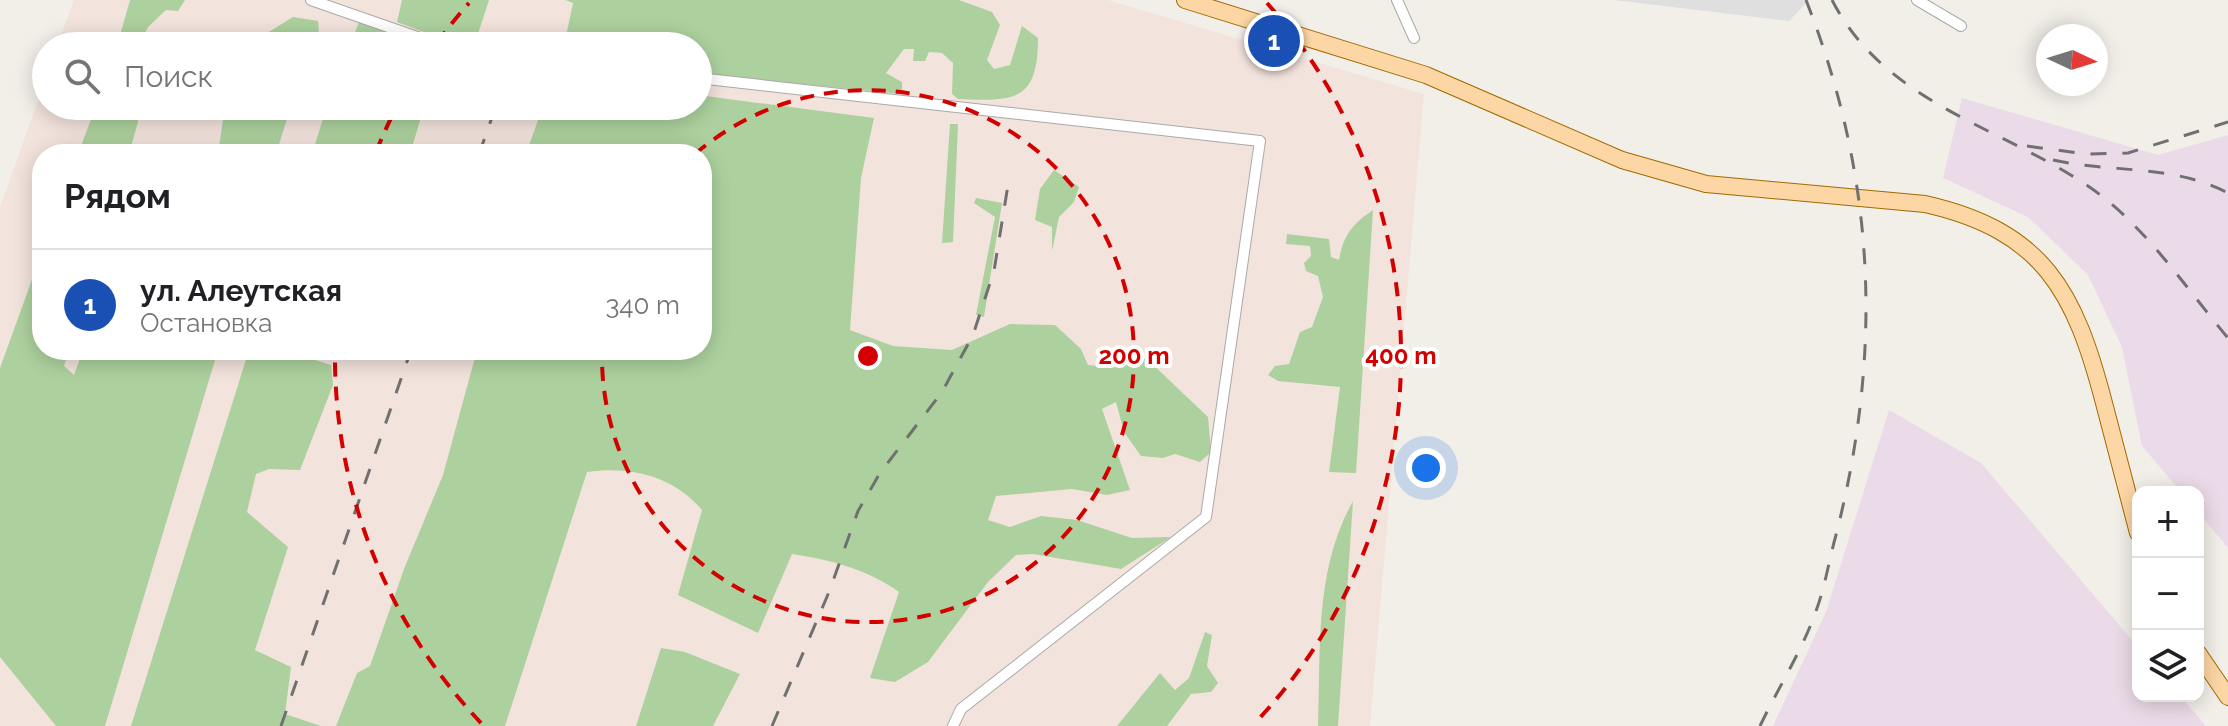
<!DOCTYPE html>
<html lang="ru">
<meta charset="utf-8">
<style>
:root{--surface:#fff;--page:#f6f6f6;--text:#202124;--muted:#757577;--line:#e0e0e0;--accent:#d40000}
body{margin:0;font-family:Raleway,sans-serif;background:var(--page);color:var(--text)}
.controls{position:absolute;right:24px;bottom:24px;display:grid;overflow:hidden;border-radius:16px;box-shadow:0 4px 20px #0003}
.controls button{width:72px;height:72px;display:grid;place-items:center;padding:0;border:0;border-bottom:2px solid var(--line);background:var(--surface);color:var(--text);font:40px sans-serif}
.compass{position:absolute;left:2036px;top:24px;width:72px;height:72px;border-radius:50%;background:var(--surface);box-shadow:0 4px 20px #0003;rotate:94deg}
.you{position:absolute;left:1426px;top:468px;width:28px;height:28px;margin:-20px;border:6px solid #fff;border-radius:50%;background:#1a73e8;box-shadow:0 0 0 12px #1a73e833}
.badge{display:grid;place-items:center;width:52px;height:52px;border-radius:50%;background:var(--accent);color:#fff;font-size:26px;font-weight:700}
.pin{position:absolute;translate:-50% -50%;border:4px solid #fff;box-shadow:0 2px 8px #0006}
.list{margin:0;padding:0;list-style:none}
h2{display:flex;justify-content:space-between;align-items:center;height:104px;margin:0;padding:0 32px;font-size:34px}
h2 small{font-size:26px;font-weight:400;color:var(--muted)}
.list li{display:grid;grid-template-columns:52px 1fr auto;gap:24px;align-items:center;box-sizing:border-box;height:112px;padding:0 32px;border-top:2px solid var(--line)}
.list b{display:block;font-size:30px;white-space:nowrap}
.list p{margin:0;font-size:26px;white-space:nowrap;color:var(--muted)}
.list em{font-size:26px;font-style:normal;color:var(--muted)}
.icon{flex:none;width:44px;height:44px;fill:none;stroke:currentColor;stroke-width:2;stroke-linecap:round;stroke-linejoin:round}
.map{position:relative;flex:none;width:2228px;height:726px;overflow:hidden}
.search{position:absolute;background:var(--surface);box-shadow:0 4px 20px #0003;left:32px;top:32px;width:680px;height:88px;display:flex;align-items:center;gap:20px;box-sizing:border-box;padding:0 28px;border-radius:44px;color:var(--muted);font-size:30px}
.panel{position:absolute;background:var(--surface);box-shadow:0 4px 20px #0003;left:32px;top:144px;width:680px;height:216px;border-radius:32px}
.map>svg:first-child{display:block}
.residential{fill:#e0dfdf}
.industrial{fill:#ebdbe8}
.military{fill:#f3e3dd;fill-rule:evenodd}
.forest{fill:#add19e}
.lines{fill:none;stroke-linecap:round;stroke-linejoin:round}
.minor-casing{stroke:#a9a9a9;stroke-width:12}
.primary-casing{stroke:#a06b00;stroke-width:18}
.minor{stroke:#fff;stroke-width:10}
.primary{stroke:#fcd6a4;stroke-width:16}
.rail{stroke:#707070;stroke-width:3;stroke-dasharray:16 16;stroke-linecap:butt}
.ring{fill:none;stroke:#d40000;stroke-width:4;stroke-dasharray:14 10}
.centre{fill:#d40000;stroke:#fff;stroke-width:4}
.ring-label{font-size:24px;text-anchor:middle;font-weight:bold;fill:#d40000;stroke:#fff;stroke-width:8;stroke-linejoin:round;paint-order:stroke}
</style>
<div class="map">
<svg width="2228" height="726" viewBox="0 0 2228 726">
<rect width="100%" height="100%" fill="#f2efe9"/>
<path class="residential" d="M 1614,0 L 1809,0 L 1789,21 Z"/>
<path class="industrial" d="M 1962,98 L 2158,155 L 2228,135 L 2228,548 L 2198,512 L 2198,492 L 2181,492 L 2142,446 L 2122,347 L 2088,275 L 2028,217 L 1943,178 Z
M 1889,410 L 1981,463 L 2138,647 L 2138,696 L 2180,696 L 2206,726 L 1773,726 L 1826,612 Z"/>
<path class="military" d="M 74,0 L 1108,0 L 1424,94 L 1370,726 L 0,726 L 0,207 L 46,78 L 46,106 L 698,106 L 698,46 L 57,46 ZM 42,154 L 702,154 L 702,350 L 42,350 Z"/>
<path class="forest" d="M 130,0 L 185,0 L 178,11 L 166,10 L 148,27 L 138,46 L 117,46 Z
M 402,0 L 489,0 L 475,43 L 440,38 L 397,22 Z
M 565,0 L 959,0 L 992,12 L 1000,25 L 987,60 L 994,69 L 1010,65 L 1022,26 L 1038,38 C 1038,103 1013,101 958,99 L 952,94 L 953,63 L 942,53 L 929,52 L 925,61 L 913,61 L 914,49 L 904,49 L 886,73 L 902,82 L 902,94 L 698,74 L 698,46 L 564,46 L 573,3 Z
M 293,17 L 318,21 L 320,46 L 253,46 L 259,38 Z
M 359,22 L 427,46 L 381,46 L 353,37 Z
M 698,95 L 874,118 L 861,178 L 850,330 L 893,346 L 952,350 L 1010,324 L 1055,325 L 1081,349 L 1088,365 L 1111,367 L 1116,347 L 1147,359 L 1208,417 L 1211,452 L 1200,462 L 1175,454 L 1163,458 L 1141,456 L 1124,432 L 1116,402 L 1102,409 L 1130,490 L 1107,495 L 1072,489 L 996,496 L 988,520 L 1010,527 L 1041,516 L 1077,520 L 1132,538 L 1171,537 L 1121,569 L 1033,554 L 1016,555 L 988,582 L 928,662 L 895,682 L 870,678 L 899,592 C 867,569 831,560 792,554 L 758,633 L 678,595 L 702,510 C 673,476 630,466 587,472 L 505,726 L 336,726 L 357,673 L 370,666 L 404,569 L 443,475 L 477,350 L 702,350 L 702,154 L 526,154 L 543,106 L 698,106 Z
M 96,106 L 136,106 L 138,122 L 129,154 L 78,154 Z
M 225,106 L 291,106 L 276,154 L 218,154 Z
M 327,106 L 398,106 L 422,114 L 410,154 L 312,154 Z
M 950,124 L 958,124 L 953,242 L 942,243 Z
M 1054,170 L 1079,187 L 1074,202 L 1059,217 L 1052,251 L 1052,227 L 1035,220 L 1040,189 Z
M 976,198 L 1002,203 L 984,317 L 976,315 L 995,217 L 974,203 Z
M 1373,210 L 1356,473 L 1329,472 L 1340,387 L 1278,381 L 1268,375 L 1275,366 L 1289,364 L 1300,332 L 1312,327 L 1323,297 L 1318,276 L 1306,271 L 1304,263 L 1311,256 L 1310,246 L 1286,244 L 1287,234 L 1329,239 L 1331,257 L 1339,260 C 1343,236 1352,224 1373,210 Z
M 42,252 L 42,350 L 69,350 L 64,366 L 74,375 L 83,350 L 218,350 L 105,726 L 56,726 L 0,657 L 0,368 Z
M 249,350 L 310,350 L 306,357 L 331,365 L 333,385 L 300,470 L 269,469 L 256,474 L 247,512 L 288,547 L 255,650 L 291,667 L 285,714 L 321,726 L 131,726 Z
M 1353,501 L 1338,726 L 1318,726 C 1321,648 1314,571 1353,501 Z
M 1205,632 L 1212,635 L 1207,666 L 1218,683 L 1211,692 L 1191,694 L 1167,726 L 1117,726 L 1160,673 L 1175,690 L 1189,678 Z
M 661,648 L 685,652 L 740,674 L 713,726 L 636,726 Z"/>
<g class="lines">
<defs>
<path id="minor" d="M 311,0 L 443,46
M 1397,0 L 1414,38
M 1917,0 L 1961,26
M 698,78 L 1260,141 L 1206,517 L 961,709 L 953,726"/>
<path id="primary" d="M 1185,0 L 1426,75 L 1622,160 L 1706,184 L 1925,204 C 2044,231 2075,292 2104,403 C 2115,446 2127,490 2138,533
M 2198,653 L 2228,697"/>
</defs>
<use href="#minor" class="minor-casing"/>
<use href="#primary" class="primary-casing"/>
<use href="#minor" class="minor"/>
<use href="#primary" class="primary"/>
<path class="rail" d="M 1832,0 C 1885,103 1999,126 2088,186 C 2144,224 2185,287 2228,338
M 2027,146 L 2086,154 L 2128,153 L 2228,122
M 479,154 L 496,106
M 2053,160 C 2111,173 2173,164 2228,193
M 281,726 L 411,350
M 772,726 L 829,592 L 858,511 L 880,473 L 942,392 L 973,335 L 994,271 L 1008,185
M 1760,726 C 1778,688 1802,651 1816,611 C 1825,587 1829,560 1836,535 C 1883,351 1876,178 1806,0"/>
</g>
<g class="ring">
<path d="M695 154A266 266 0 1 1 602 351"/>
<path d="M481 723A533 533 0 0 1 335 351M376 152A533 533 0 0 1 395 110M437 43A533 533 0 0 1 469 3M1267 3A533 533 0 0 1 1255 723"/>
</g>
<circle cx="868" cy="356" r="12" class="centre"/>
<g class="ring-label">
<text x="1134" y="364">200 m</text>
<text x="1401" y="364">400 m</text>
</g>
</svg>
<div class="controls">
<button>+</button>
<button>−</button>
<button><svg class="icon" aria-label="layers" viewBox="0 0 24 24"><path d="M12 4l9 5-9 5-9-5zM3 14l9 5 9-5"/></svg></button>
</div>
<svg class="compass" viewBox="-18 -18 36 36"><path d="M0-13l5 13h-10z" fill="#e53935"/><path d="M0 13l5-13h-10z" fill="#757577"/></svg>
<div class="you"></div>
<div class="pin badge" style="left:1274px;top:41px;background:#1a4fb4">1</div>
<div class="search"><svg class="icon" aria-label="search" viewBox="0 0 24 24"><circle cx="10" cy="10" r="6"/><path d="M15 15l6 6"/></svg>Поиск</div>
<section class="panel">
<h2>Рядом<small></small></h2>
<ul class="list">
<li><span class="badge" style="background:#1a4fb4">1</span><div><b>ул. Алеутская</b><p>Остановка</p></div><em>340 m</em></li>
</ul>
</section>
</div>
